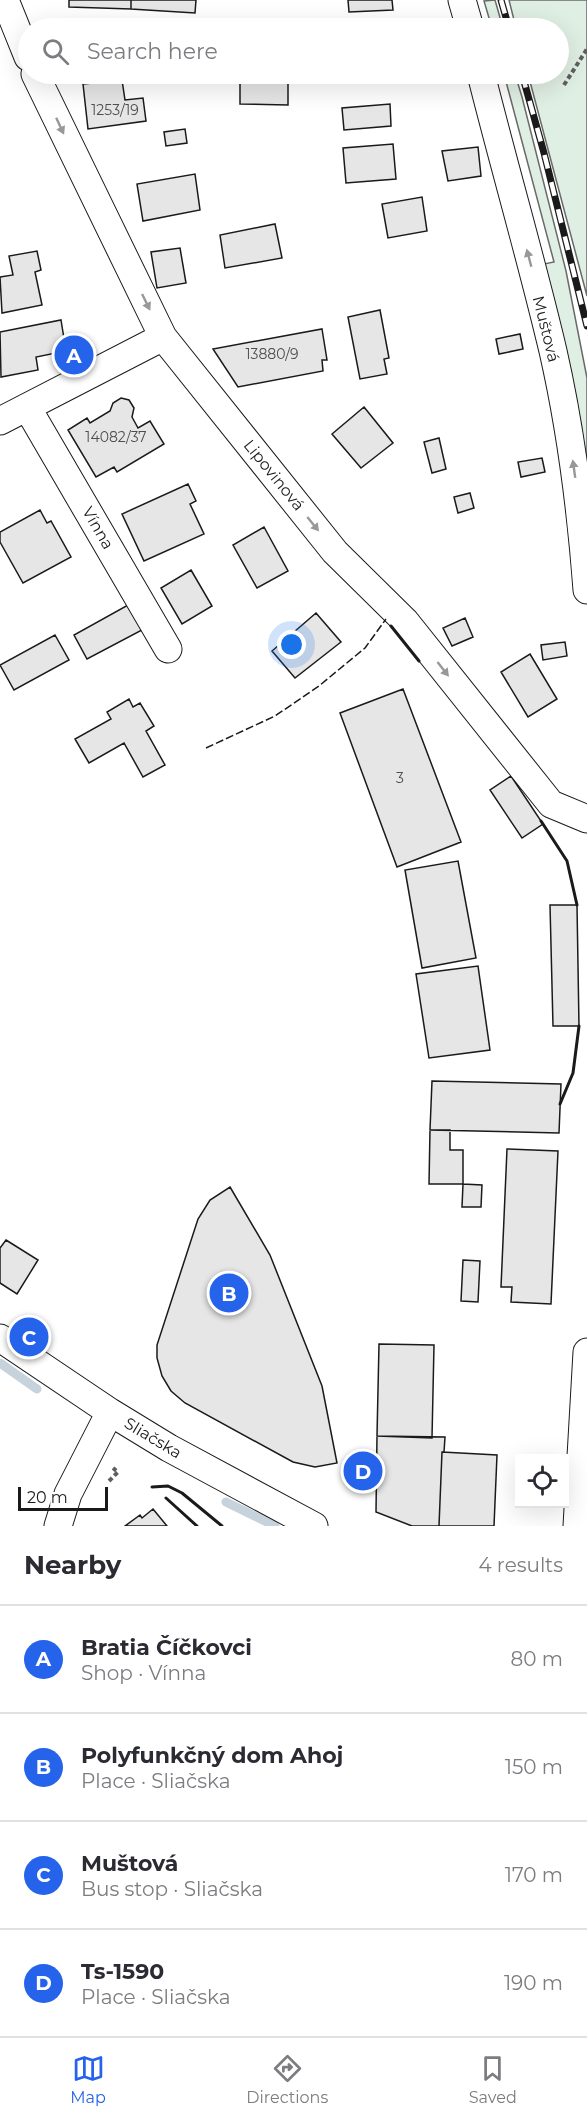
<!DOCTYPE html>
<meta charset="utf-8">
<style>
:root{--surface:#fff;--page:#f2f2f3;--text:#2b2b33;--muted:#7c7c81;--line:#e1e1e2;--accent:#2563eb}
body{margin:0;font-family:Montserrat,sans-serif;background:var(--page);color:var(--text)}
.controls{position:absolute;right:18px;bottom:18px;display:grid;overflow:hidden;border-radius:0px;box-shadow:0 6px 24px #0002}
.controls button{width:54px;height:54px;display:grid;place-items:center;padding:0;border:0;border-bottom:2px solid var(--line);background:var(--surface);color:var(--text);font:30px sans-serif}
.scale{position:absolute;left:18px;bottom:15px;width:90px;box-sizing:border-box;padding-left:6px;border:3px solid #1a1a1a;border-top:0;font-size:16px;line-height:21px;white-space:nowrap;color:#1a1a1a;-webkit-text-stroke:4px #fff;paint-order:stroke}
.you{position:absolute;left:292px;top:645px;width:21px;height:21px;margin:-15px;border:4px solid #fff;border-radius:50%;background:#1a73e8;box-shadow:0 0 0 9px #1a73e833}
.badge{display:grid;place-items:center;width:39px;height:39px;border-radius:50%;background:var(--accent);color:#fff;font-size:20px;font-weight:700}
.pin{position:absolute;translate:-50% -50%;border:3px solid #fff;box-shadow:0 2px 6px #0006}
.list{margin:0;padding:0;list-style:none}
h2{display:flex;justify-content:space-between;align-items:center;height:78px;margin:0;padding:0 24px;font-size:26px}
h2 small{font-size:20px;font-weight:400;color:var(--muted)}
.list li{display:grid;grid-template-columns:39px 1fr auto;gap:18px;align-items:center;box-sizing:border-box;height:108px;padding:0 24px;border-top:2px solid var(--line)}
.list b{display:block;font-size:22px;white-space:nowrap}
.list p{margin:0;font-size:20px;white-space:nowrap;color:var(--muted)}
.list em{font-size:20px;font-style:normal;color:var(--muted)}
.icon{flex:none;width:33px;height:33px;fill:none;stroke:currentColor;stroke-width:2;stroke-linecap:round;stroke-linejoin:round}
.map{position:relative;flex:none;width:587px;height:1526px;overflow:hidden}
.search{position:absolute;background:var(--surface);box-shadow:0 6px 24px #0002;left:18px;right:18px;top:18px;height:66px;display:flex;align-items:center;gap:15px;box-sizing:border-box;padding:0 21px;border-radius:33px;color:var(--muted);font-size:22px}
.sheet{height:510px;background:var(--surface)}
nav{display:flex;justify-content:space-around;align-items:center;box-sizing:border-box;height:84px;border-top:2px solid var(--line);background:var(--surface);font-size:16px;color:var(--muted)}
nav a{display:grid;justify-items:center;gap:3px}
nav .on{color:var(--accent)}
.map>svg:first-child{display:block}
.green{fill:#e0efe3;stroke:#6a6a6a;stroke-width:1.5}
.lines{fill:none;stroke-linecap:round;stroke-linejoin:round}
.stream{stroke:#c6d2dc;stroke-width:9}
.building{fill:#e6e6e6;stroke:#1a1a1a;stroke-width:1.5}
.street-casing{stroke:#1a1a1a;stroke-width:29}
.path{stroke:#5f5f5f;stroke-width:4;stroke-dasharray:4.5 3;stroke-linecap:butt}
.street{stroke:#fff;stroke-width:27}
.rail-casing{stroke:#1a1a1a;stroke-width:7}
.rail{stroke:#fff;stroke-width:4.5;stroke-dasharray:14;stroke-linecap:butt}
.fence{stroke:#1a1a1a;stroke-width:1.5;stroke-dasharray:8 3;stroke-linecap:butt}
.wall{stroke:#1a1a1a;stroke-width:3}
.oneway{fill:#989898}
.labels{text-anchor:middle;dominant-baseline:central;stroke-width:4.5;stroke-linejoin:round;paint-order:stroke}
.number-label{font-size:14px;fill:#4d4d4d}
.street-label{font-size:16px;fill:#1a1a1a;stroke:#fff}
</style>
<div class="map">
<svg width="587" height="1526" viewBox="0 0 587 1526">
<rect width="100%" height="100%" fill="#fff"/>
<path class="green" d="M 495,0 L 503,28 L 492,28 L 484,1 Z
M 509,0 L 587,0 L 587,296 L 528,74 L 558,74 L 558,28 L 516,28 Z
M 504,74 L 515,74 L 522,97 L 566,271 L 587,378 L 587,505 L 539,265 L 554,262 Z"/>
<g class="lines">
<path class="stream" d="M 0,1363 L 37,1389
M 226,1502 L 275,1526"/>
</g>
<path class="building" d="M 69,0 L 131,0 L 131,9 L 69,7 Z
M 131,0 L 196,0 L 195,13 L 131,9 Z
M 348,0 L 392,0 L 393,10 L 349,12 Z
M 293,19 L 294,28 L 248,28 L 247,21 Z
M 117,26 L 117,28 L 62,27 Z
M 240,74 L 288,74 L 288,105 L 240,104 Z
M 423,74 L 452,74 L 452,75 L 423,77 Z
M 122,80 L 125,100 L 143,98 L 146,121 L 88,129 L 83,84 Z
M 390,104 L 391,126 L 344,130 L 342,108 Z
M 185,129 L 187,143 L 166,146 L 164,132 Z
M 393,144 L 396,179 L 346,183 L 343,148 Z
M 478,147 L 481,176 L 448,181 L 442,151 Z
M 195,174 L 200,210 L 143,221 L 137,184 Z
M 422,197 L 427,231 L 388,238 L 382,204 Z
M 275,224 L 282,258 L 225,268 L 220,235 Z
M 180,248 L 186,283 L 157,288 L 151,252 Z
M 37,251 L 41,270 L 35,272 L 42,305 L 2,313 L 0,277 L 13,275 L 9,256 Z
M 380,310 L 389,358 L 384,359 L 387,374 L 360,379 L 348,317 Z
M 61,320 L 66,351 L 36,357 L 38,370 L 1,377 L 0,332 Z
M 322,329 L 327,360 L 322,360 L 323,371 L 238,387 L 213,349 Z
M 520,334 L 523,349 L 499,354 L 496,339 Z
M 121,398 L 129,400 L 134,408 L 132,417 L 138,428 L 150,421 L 164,444 L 117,472 L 114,467 L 96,477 L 68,430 L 87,418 L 90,423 L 110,411 L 113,403 Z
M 364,407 L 393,443 L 361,468 L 332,434 Z
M 439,438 L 446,469 L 432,473 L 424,442 Z
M 542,458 L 545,472 L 521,477 L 518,462 Z
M 188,484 L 196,501 L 190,504 L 204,534 L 144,561 L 122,514 Z
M 470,493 L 474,508 L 458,513 L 454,497 Z
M 40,510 L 47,523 L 51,521 L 71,557 L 23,583 L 0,542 L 0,532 Z
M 264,527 L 288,571 L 257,588 L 233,545 Z
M 191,570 L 212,606 L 182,624 L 161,588 Z
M 128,605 L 142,630 L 87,659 L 74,635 Z
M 316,613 L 341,642 L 295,678 L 272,651 Z
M 465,618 L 473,637 L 452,646 L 443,628 Z
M 55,635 L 69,660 L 14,690 L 0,665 Z
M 565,642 L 567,656 L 543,660 L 541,645 Z
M 530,654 L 557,699 L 528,717 L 501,672 Z
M 403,689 L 461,842 L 397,867 L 340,713 Z
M 129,699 L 133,707 L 140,703 L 154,726 L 146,731 L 165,765 L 143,777 L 124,743 L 89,763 L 75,739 L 111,719 L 107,712 Z
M 511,776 L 543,824 L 522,838 L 490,790 Z
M 458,861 L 476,958 L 422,968 L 405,870 Z
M 550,905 L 577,905 L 579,1026 L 553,1026 Z
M 478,966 L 490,1050 L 429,1058 L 416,974 Z
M 432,1081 L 561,1084 L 559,1133 L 430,1130 Z
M 430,1130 L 450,1130 L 450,1150 L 463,1150 L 463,1184 L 429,1184 Z
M 507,1149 L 558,1151 L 551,1304 L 511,1302 L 512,1287 L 501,1287 Z
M 463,1184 L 482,1185 L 481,1207 L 462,1207 Z
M 230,1187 L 270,1255 L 322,1386 L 337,1463 L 315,1467 L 293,1462 L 185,1403 L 171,1391 L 162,1376 L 157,1358 L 157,1345 L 198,1219 L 210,1200 Z
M 6,1240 L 38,1260 L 17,1294 L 0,1283 L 0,1248 Z
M 463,1260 L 480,1261 L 478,1302 L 461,1301 Z
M 379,1344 L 434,1345 L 432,1438 L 377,1436 Z
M 377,1436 L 445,1437 L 444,1452 L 442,1452 L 439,1526 L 412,1526 L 376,1512 Z
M 442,1452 L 497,1455 L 494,1526 L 439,1526 Z
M 362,1458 L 374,1464 L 364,1483 L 352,1478 Z
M 153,1509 L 167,1526 L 125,1526 L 140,1515 L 142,1518 Z"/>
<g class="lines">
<defs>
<path id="street" d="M 5,0 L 28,57
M 462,0 L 470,28
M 35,74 L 163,337 L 335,552 L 405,621 L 551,804 L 587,819
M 481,74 C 504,166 531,258 553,351 C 571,430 581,510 587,590
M 27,407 L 168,649
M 0,421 L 163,337
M 0,1338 L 110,1412 L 169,1448 L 314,1526
M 58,1526 L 68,1494 L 110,1412
M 577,1526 L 587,1352"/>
</defs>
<use href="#street" class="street-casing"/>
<path class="path" d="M 564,85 L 587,49
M 109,1481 L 118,1472 L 113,1468"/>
<use href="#street" class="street"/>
<defs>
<path id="rail" d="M 501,0 L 509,28
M 522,74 L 544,153 L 587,326"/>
</defs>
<use href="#rail" class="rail-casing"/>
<use href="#rail" class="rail"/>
<path class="fence" d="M 206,748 L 275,716 L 319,686 L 365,648 L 386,619"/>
<path class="wall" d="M 391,626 L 419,661
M 541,821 L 567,861 L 577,905
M 560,1104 L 573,1073 L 579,1026
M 152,1487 L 168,1486 L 182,1493 L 222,1526
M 166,1498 L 197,1526"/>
</g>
<defs><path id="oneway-solid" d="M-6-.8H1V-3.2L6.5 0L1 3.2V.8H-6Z" transform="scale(1.5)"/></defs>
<g class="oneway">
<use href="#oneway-solid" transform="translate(60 126) rotate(65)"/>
<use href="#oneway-solid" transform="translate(529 258) rotate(-105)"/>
<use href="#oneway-solid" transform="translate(146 302) rotate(64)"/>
<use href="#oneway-solid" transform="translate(574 469) rotate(-98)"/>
<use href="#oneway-solid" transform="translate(313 524) rotate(51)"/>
<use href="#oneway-solid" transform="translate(443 669) rotate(52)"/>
</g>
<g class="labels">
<g class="number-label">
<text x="115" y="110">1253/19</text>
<text x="272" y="354">13880/9</text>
<text x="116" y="437">14082/37</text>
<text x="400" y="778">3</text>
</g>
<g class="street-label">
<text transform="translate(546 329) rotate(76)">Muštová</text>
<text transform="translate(274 475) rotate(51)">Lipovinová</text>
<text transform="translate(98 528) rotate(60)">Vínna</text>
<text transform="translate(153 1438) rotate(31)">Sliačska</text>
</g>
</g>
</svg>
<div class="controls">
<button><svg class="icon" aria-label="locate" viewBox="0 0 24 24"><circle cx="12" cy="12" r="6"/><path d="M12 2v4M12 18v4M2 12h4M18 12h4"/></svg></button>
</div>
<div class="scale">20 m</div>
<div class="you"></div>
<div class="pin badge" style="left:74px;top:355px">A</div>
<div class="pin badge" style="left:229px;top:1293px">B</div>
<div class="pin badge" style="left:29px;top:1337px">C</div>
<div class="pin badge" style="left:363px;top:1471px">D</div>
<div class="search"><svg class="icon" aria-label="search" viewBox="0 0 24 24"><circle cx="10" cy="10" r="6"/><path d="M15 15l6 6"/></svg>Search here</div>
</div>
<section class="sheet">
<h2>Nearby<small>4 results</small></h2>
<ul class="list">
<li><span class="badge">A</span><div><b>Bratia Číčkovci</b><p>Shop · Vínna</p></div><em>80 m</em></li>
<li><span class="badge">B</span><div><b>Polyfunkčný dom Ahoj</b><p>Place · Sliačska</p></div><em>150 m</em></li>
<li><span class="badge">C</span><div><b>Muštová</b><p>Bus stop · Sliačska</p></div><em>170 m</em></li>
<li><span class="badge">D</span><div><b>Ts-1590</b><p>Place · Sliačska</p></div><em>190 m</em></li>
</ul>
</section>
<nav>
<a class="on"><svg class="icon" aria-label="map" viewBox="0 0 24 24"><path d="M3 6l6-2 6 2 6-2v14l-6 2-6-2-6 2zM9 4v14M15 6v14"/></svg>Map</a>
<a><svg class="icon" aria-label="directions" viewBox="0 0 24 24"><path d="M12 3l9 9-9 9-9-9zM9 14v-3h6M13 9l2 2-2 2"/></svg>Directions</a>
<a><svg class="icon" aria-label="saved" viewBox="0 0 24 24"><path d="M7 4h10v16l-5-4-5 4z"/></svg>Saved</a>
</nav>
